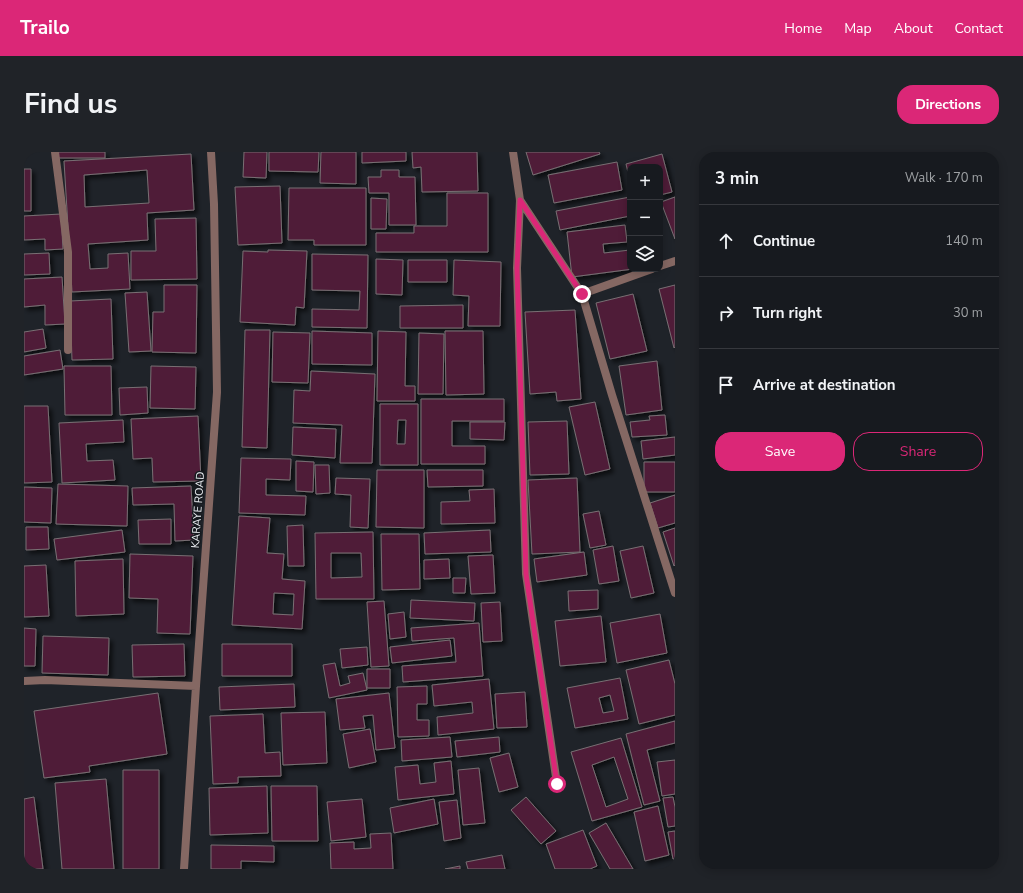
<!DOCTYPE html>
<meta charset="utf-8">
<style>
:root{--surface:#171a1f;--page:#202328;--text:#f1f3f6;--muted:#9ea1a4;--line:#36383d;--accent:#db2777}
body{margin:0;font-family:"Nunito Sans",sans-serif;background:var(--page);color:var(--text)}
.controls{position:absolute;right:12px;top:12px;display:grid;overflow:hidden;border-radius:8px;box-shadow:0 2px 10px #0003}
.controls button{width:36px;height:36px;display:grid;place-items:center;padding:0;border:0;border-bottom:1px solid var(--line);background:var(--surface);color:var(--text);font:20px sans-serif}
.stop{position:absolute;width:12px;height:12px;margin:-9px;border:3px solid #db2777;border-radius:50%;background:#fff}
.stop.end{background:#db2777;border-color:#fff;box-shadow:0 1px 4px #0008}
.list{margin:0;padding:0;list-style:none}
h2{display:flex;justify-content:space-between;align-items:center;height:52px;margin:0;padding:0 16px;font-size:17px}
h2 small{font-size:13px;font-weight:400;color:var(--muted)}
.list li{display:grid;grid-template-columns:26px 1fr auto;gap:12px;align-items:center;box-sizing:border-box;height:72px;padding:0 16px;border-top:1px solid var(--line)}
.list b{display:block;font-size:15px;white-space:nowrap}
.list em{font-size:13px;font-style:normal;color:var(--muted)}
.actions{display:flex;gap:8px;padding:12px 16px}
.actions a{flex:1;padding:9px 0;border:1px solid var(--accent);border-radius:16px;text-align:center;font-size:14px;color:var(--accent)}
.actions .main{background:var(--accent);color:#fff}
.icon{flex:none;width:22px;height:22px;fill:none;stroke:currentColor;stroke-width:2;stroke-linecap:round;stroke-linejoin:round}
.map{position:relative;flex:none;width:651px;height:717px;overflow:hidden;border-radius:16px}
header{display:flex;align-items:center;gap:24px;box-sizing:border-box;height:56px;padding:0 20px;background:var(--accent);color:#fff}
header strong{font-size:19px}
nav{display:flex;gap:22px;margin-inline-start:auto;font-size:14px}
.intro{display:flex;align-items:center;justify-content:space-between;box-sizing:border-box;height:96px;padding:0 24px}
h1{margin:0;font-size:28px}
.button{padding:10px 18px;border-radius:16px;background:var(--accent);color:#fff;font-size:14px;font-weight:700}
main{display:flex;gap:24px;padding:0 24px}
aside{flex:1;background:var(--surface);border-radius:16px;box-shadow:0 2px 10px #0003}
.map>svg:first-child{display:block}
.building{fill:#4f1d38;stroke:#786f73;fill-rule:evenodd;filter:url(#shadow)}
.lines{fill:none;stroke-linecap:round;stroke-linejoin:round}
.street{stroke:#856863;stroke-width:8}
.route{stroke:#db2777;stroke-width:5}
.labels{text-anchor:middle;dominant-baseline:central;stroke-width:3;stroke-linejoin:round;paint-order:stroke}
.street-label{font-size:11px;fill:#edf0f4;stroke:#161a1f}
</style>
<header>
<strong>Trailo</strong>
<nav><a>Home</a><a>Map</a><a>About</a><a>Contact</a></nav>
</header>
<div class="intro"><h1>Find us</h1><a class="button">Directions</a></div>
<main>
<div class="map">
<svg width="651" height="717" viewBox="0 0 651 717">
<defs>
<filter id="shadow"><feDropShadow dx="3.5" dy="3.5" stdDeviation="2" flood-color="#0009"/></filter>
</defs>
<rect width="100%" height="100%" fill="#1f2329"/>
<path class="building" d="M 34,0 L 81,0 L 81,6 L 34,6 Z
M 220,0 L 243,0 L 242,26 L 219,25 Z
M 245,0 L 295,0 L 294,20 L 245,19 Z
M 297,0 L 332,0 L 332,32 L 296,31 Z
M 338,0 L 382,0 L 382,9 L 338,11 Z
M 388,0 L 453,0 L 454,39 L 398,40 L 397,15 L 389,16 Z
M 502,0 L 575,0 L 576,2 L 509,23 Z
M 167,2 L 170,58 L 123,61 L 124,88 L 64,92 L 66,117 L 84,116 L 84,102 L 104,101 L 106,137 L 48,140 L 40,9 ZM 123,18 L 125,51 L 61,55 L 60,23 Z
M 638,2 L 648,40 L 636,43 L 636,15 L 606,15 L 606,29 L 602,12 Z
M 593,10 L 598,38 L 530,51 L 524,23 Z
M 0,17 L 7,17 L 7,59 L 0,59 Z
M 357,18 L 375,18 L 375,25 L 391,25 L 392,73 L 365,73 L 365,41 L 345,41 L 344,25 L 357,25 Z
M 256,34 L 258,91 L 214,93 L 211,35 Z
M 265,36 L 342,36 L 342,93 L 290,93 L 290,88 L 264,88 Z
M 423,41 L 464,41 L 464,100 L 352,100 L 352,81 L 390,81 L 390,74 L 423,74 Z
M 606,45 L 606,64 L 536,78 L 532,59 Z
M 651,45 L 651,87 L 637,50 Z
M 347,46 L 363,47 L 362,77 L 347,77 Z
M 37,62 L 39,97 L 21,98 L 21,87 L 0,88 L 0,64 Z
M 172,66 L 173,127 L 107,128 L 107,99 L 132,99 L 131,67 Z
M 601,73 L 603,90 L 579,92 L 580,101 L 606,98 L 606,117 L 609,117 L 548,125 L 543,80 Z
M 244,98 L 283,99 L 280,156 L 272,155 L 271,173 L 216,170 L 219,99 L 244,100 Z
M 25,101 L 26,122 L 0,123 L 0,102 Z
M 288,102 L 344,103 L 343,176 L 288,175 L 288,157 L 335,158 L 336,139 L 288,138 Z
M 352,107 L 379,108 L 378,143 L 352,142 Z
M 384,108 L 423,108 L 423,130 L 384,130 Z
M 430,108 L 477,110 L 476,174 L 444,174 L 445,144 L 429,143 Z
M 38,125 L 41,172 L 21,173 L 21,153 L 0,155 L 0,127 Z
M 140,133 L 173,133 L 172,201 L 128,200 L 129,160 L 140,160 Z
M 651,133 L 651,195 L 650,196 L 635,137 Z
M 123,140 L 127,199 L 105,200 L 101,141 Z
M 609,142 L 623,199 L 586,207 L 572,151 Z
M 87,147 L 89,207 L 48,208 L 46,149 Z
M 439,153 L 439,176 L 376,176 L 376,154 Z
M 551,158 L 557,247 L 533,249 L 532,240 L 506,242 L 501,160 Z
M 19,177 L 22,196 L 0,200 L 0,180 Z
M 221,178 L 246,178 L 243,296 L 218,295 Z
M 288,179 L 348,181 L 348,213 L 288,212 Z
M 354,179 L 382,180 L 381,234 L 391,234 L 391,249 L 353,249 Z
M 421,179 L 459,179 L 460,242 L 422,243 Z
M 249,180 L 286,181 L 284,231 L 248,230 Z
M 395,181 L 420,182 L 419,242 L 394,242 Z
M 36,198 L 39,217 L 0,223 L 0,204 Z
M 633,209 L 638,258 L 602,263 L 595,214 Z
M 40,214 L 87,214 L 88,263 L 41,263 Z
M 127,214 L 172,215 L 171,257 L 126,256 Z
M 287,219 L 351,222 L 348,311 L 316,311 L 318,273 L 269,271 L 270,238 L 286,239 Z
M 123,235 L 124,261 L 96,263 L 95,236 Z
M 397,247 L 480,247 L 480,269 L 428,269 L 428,294 L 461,294 L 461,312 L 397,312 Z
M 571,250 L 586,317 L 561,323 L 545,255 Z
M 356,252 L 394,252 L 394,313 L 356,313 ZM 374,268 L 382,268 L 381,292 L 373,292 Z
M 0,254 L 24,254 L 28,330 L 0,331 Z
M 641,263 L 643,283 L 608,285 L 606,270 L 626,268 L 625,264 Z
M 174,264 L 177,329 L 129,330 L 128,306 L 109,307 L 107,267 Z
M 99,268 L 100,290 L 62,292 L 63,309 L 89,308 L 91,328 L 38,331 L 35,271 Z
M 543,269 L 545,322 L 506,323 L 504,270 Z
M 446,270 L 481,270 L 480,288 L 446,287 Z
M 269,275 L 312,277 L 311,306 L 268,303 Z
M 651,285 L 651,303 L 619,307 L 617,289 Z
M 217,306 L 267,307 L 266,328 L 242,327 L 242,343 L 282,344 L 281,363 L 215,361 Z
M 272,309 L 290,310 L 289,340 L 272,339 Z
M 620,310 L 651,310 L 651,340 L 620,340 Z
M 291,313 L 305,313 L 306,341 L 292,342 Z
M 353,318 L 400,318 L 400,376 L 352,375 Z
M 403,318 L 459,318 L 459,334 L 404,335 Z
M 312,326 L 346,327 L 344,376 L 326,375 L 327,343 L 311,342 Z
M 553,326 L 556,400 L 508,402 L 504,328 Z
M 34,332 L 104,334 L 103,374 L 32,372 Z
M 167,334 L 170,388 L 151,389 L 150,352 L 109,353 L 108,336 Z
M 0,335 L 28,336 L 27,371 L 0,370 Z
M 470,337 L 471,371 L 417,372 L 417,350 L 446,349 L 445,338 Z
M 651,343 L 651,371 L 634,376 L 626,351 Z
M 575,359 L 582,393 L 566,396 L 559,362 Z
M 215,364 L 246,366 L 243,401 L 260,402 L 258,427 L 281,429 L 278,477 L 208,473 ZM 250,441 L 270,442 L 269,463 L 249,462 Z
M 147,367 L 147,392 L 115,392 L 114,368 Z
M 279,373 L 280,414 L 264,414 L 263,374 Z
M 2,375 L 24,375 L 25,397 L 2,398 Z
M 651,376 L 651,413 L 650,414 L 639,380 Z
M 98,378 L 101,400 L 33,408 L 30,387 Z
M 466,378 L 467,400 L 401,402 L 400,381 Z
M 349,380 L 350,447 L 292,447 L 291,381 ZM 307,401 L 337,401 L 338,425 L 307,426 Z
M 357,382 L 395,382 L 396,437 L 358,438 Z
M 589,394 L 595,429 L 575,432 L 569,398 Z
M 619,394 L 630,441 L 607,446 L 596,399 Z
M 560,400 L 563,423 L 513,430 L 510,407 Z
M 106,402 L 169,404 L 166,482 L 133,481 L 134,447 L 105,446 Z
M 469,403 L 471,441 L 447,442 L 444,404 Z
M 99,407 L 100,462 L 52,464 L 51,409 Z
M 425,407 L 426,426 L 400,427 L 400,408 Z
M 22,413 L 25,464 L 0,465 L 0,414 Z
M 429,426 L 442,426 L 441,441 L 429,441 Z
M 574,438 L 574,457 L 545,459 L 544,439 Z
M 387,448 L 451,451 L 450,469 L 386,466 Z
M 360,449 L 365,514 L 347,515 L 343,450 Z
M 476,450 L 478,489 L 459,490 L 457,451 Z
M 380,460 L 382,485 L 366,487 L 364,462 Z
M 636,462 L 643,501 L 593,511 L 586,471 Z
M 577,464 L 582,510 L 536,514 L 531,469 Z
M 455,471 L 459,524 L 379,530 L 378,514 L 432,510 L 430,486 L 388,489 L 387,476 Z
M 0,476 L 12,477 L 11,514 L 0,514 Z
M 19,484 L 85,486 L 84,523 L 18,521 Z
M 426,488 L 428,504 L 368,511 L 366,495 Z
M 160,492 L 161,524 L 109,525 L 108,493 Z
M 198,492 L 268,492 L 268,524 L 198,524 Z
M 343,495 L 344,513 L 318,516 L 316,497 Z
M 645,508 L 651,532 L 651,563 L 615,572 L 602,518 Z
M 311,511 L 316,534 L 326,531 L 324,524 L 339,521 L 343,538 L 305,546 L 299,513 Z
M 343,517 L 366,517 L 366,536 L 343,536 Z
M 596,526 L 604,567 L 551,576 L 543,536 ZM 586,543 L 590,559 L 579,561 L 575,546 Z
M 465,527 L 470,577 L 414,583 L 413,565 L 449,561 L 448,550 L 410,554 L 408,533 Z
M 270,532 L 271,555 L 196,558 L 195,535 Z
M 403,534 L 403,552 L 393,552 L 393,568 L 405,568 L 405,584 L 374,585 L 373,535 Z
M 501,540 L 503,575 L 473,576 L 471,542 Z
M 134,541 L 143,602 L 65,614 L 66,620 L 20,626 L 10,559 Z
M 365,541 L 371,596 L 352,598 L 349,563 L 339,564 L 341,576 L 316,578 L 312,547 Z
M 301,560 L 303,611 L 259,613 L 257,561 Z
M 239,562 L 241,601 L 256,600 L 257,624 L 214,625 L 214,631 L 189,632 L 186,564 Z
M 651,569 L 651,591 L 623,598 L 636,649 L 620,653 L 602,582 Z
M 346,577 L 352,610 L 325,616 L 319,582 Z
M 426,585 L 428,605 L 378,609 L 377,588 Z
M 475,585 L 476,600 L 433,605 L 431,589 Z
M 597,586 L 618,655 L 568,669 L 547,600 ZM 590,605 L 604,647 L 582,655 L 568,613 Z
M 485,601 L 494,635 L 475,640 L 466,606 Z
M 651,608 L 651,642 L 638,644 L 633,610 Z
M 427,609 L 430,642 L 374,648 L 371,615 L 394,613 L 396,632 L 412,630 L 410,611 Z
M 455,616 L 461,671 L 439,673 L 434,618 Z
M 99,618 L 135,618 L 135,717 L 99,717 Z
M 82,627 L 90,717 L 38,717 L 31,631 Z
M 243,634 L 244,681 L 186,683 L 185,636 Z
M 247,634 L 293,634 L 294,689 L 248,689 Z
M 10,645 L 19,717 L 0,717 L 0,647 Z
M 502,645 L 532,679 L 517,692 L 487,658 Z
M 649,645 L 651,655 L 651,674 L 644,675 L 639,646 Z
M 338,647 L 342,685 L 307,689 L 303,650 Z
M 410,647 L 414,672 L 370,681 L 366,656 Z
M 433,648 L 437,686 L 420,689 L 415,650 Z
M 634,654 L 645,703 L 621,709 L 610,660 Z
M 582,671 L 609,717 L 586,717 L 565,681 Z
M 559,678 L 573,714 L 566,717 L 531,717 L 522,692 Z
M 651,679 L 651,707 L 649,707 L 644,680 Z
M 367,681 L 369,717 L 307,717 L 306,691 L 330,690 L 330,697 L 347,696 L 346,682 Z
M 187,693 L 250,694 L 250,710 L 217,709 L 217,717 L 187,717 Z
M 478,703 L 481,717 L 444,717 L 442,710 Z
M 436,714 L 436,717 L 421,717 Z"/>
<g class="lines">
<path class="street" d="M 31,0 L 44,100 L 44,198
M 489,0 L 496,48 L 493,116 L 502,422 L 533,632
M 496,48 L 558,142 L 588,243 L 651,441
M 636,114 L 651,109
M 558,142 L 628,117
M 0,529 L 21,528 L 172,534
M 160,717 L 172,534 L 193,240 L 190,52 L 187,0"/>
</g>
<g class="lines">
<path class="route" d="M 533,632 L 502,422 L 493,116 L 496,48 L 558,142"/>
</g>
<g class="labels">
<g class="street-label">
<text transform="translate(174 358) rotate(-86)">KARAYE ROAD</text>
</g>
</g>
</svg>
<div class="controls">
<button>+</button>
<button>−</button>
<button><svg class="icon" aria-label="layers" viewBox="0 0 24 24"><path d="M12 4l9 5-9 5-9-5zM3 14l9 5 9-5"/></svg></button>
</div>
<div class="stop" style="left:533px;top:632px"></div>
<div class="stop end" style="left:558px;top:142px"></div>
</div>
<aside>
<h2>3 min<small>Walk · 170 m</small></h2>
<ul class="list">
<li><svg class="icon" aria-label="ahead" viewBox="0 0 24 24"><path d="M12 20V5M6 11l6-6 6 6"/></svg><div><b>Continue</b></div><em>140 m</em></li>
<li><svg class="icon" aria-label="right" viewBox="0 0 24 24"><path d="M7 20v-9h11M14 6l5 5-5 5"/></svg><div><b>Turn right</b></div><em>30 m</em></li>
<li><svg class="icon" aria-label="arrive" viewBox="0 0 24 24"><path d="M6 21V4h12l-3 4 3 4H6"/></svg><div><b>Arrive at destination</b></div></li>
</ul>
<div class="actions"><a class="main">Save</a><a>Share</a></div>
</aside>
</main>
